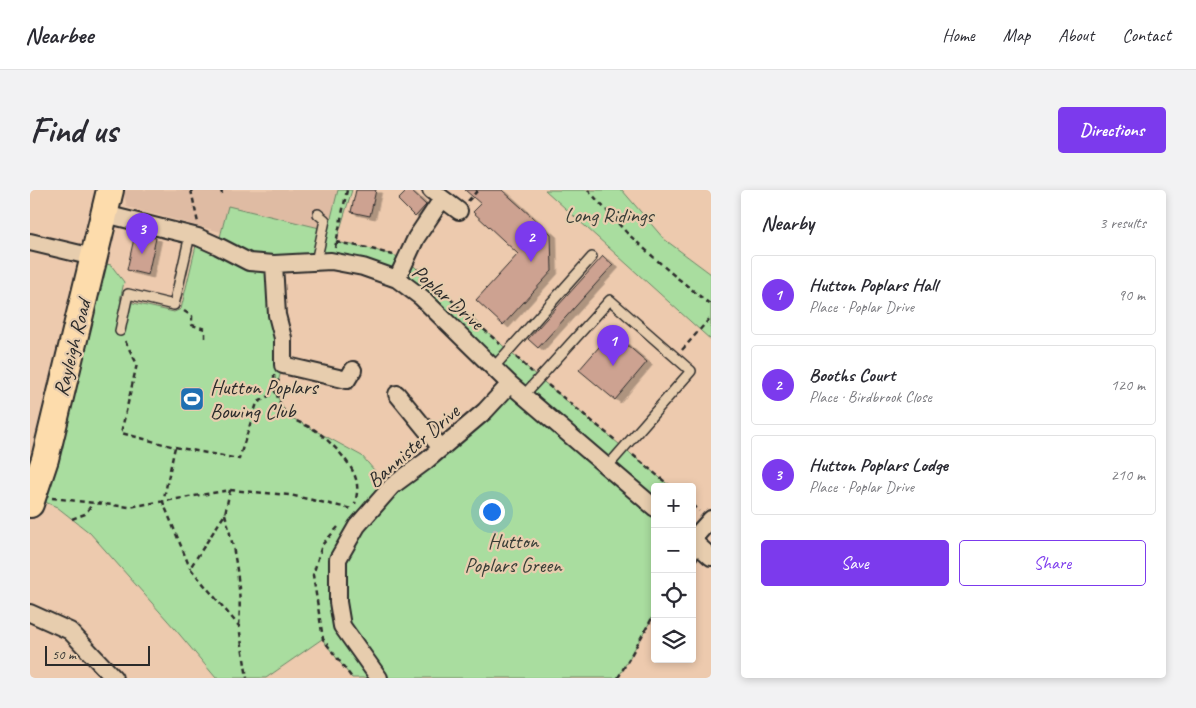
<!DOCTYPE html>
<meta charset="utf-8">
<style>
:root{--surface:#fff;--page:#f2f2f3;--text:#2b2b33;--muted:#7c7c81;--line:#e1e1e2;--accent:#7c3aed}
body{margin:0;font-family:Caveat,sans-serif;background:var(--page);color:var(--text)}
.controls{position:absolute;right:15px;bottom:15px;display:grid;overflow:hidden;border-radius:5px;box-shadow:0 2px 8px #0003}
.controls button{width:45px;height:45px;display:grid;place-items:center;padding:0;border:0;border-bottom:1px solid var(--line);background:var(--surface);color:var(--text);font:25px sans-serif}
.scale{position:absolute;left:15px;bottom:12px;width:105px;box-sizing:border-box;padding-left:5px;border:2px solid #2b2b2b;border-top:0;font-size:14px;line-height:18px;white-space:nowrap;color:#2b2b2b;-webkit-text-stroke:4px #e7cdae;paint-order:stroke}
.you{position:absolute;left:461px;top:321px;width:18px;height:18px;margin:-12px;border:4px solid #fff;border-radius:50%;background:#1a73e8;box-shadow:0 0 0 8px #1a73e833}
.badge{display:grid;place-items:center;width:32px;height:32px;border-radius:50%;background:var(--accent);color:#fff;font-size:16px;font-weight:700}
.pin{position:absolute;translate:-50% -41px;filter:drop-shadow(0 1px 2px #0008)}
.pin::after{content:'';position:absolute;top:26px;width:18px;height:15px;background:inherit;clip-path:polygon(0 0,100% 0,50% 100%)}
.list{margin:0;padding:0;list-style:none}
h2{display:flex;justify-content:space-between;align-items:center;height:65px;margin:0;padding:0 20px;font-size:21px}
h2 small{font-size:16px;font-weight:400;color:var(--muted)}
.list li{display:grid;grid-template-columns:32px 1fr auto;gap:15px;align-items:center;box-sizing:border-box;height:80px;margin:0 10px 10px;padding:0 10px;border:1px solid var(--line);border-radius:5px}
.list b{display:block;font-size:19px;white-space:nowrap}
.list p{margin:0;font-size:16px;white-space:nowrap;color:var(--muted)}
.list em{font-size:16px;font-style:normal;color:var(--muted)}
.actions{display:flex;gap:10px;padding:15px 20px}
.actions a{flex:1;padding:11px 0;border:1px solid var(--accent);border-radius:5px;text-align:center;font-size:18px;color:var(--accent)}
.actions .main{background:var(--accent);color:#fff}
.icon{flex:none;width:28px;height:28px;fill:none;stroke:currentColor;stroke-width:2;stroke-linecap:round;stroke-linejoin:round}
.map{position:relative;flex:none;width:681px;height:488px;overflow:hidden;border-radius:5px}
header{display:flex;align-items:center;gap:30px;box-sizing:border-box;height:70px;padding:0 25px;background:var(--surface);border-bottom:1px solid var(--line)}
header strong{font-size:24px}
nav{display:flex;gap:28px;margin-inline-start:auto;font-size:18px}
.intro{display:flex;align-items:center;justify-content:space-between;box-sizing:border-box;height:120px;padding:0 30px}
h1{margin:0;font-size:35px}
.button{padding:12px 22px;border-radius:5px;background:var(--accent);color:#fff;font-size:18px;font-weight:700}
main{display:flex;gap:30px;padding:0 30px}
aside{flex:1;background:var(--surface);border-radius:5px;box-shadow:0 2px 8px #0003}
.map>svg:first-child{display:block}
.built{fill:#dfbba3}
.green{fill:#a9dd9f;stroke:#6a8465;fill-rule:evenodd}
.building{fill:#cda291;stroke:#2b2b2b;filter:url(#shadow)}
.lines{fill:none;stroke-linecap:round;stroke-linejoin:round}
.lane-casing{stroke:#2b2b2b;stroke-width:12}
.street-casing{stroke:#2b2b2b;stroke-width:20}
.primary-casing{stroke:#2b2b2b;stroke-width:30}
.path{stroke:#2b2b2b;stroke-width:2.5;stroke-dasharray:5 4;stroke-linecap:butt}
.lane{stroke:#e7cdae;stroke-width:9}
.street{stroke:#e7cdae;stroke-width:16}
.primary{stroke:#fddcac;stroke-width:26}
.labels{text-anchor:middle;dominant-baseline:central;stroke-width:4.5;stroke-linejoin:round;paint-order:stroke}
.park-label{font-size:21px;fill:#383d37;stroke:#e7cdae}
.street-label{font-size:21px;fill:#2b2b2b;stroke:#e7cdae}
.poi-label{font-size:21px;fill:#2b2b2b;stroke:#e7cdae;text-anchor:start}
</style>
<header>
<strong>Nearbee</strong>
<nav><a>Home</a><a>Map</a><a>About</a><a>Contact</a></nav>
</header>
<div class="intro"><h1>Find us</h1><a class="button">Directions</a></div>
<main>
<div class="map">
<svg width="681" height="488" viewBox="0 0 681 488">
<defs>
<filter id="shadow"><feDropShadow dx="5.5" dy="3" stdDeviation="0" flood-color="#0004"/></filter>
</defs>
<rect width="100%" height="100%" fill="#edcaae"/>
<filter id="ink" filterUnits="userSpaceOnUse"><feTurbulence type="fractalNoise" baseFrequency=".02" numOctaves="2"/><feDisplacementMap in="SourceGraphic" scale="10" xChannelSelector="R" yChannelSelector="G"/><feConvolveMatrix kernelMatrix="1 2 1 2 8 2 1 2 1" color-interpolation-filters="sRGB"/></filter>
<g filter="url(#ink)">
<path class="built" d="M 93,0 L 308,0 L 298,40 L 198,17 L 191,42 L 97,17 Z"/>
<path class="green" d="M 308,0 L 322,0 L 306,52 L 338,58 L 376,69 L 509,188 L 641,297 L 625,297 L 625,423 L 588,488 L 322,488 L 292,449 L 236,488 L 186,488 L 145,439 L 60,343 L 27,317 L 3,307 L 72,73 L 81,75 L 94,92 L 90,110 L 144,122 L 151,119 L 168,47 L 188,55 L 198,16 L 298,40 ZM 244,74 L 333,77 L 391,107 L 474,200 L 356,294 L 332,266 L 264,229 L 255,222 L 245,202 L 253,175 Z
M 515,0 L 592,0 L 634,49 L 681,84 L 681,150 Z"/>
<path class="building" d="M 326,0 L 346,0 L 340,26 L 321,22 Z
M 378,0 L 380,0 L 396,15 L 385,27 L 368,10 Z
M 435,0 L 472,0 L 521,44 L 522,81 L 473,135 L 446,110 L 488,64 L 443,22 L 451,14 Z
M 105,44 L 126,48 L 118,85 L 97,80 Z
M 573,66 L 583,75 L 508,158 L 498,149 Z
M 582,142 L 617,172 L 585,210 L 549,180 Z"/>
<g class="lines">
<defs>
<path id="lane" d="M 286,72 L 295,30 L 288,24
M 90,141 L 98,104 L 144,115 L 160,45
M 464,177 L 562,67
M 494,205 L 580,110 L 661,181 L 577,277
M 662,367 L 669,356"/>
<path id="street" d="M 401,0 L 429,21
M 75,24 L 168,47 L 188,56 L 219,72 L 244,74 L 301,71 L 333,77 L 367,89 L 391,107 L 480,194 L 625,318
M 0,52 L 63,67
M 244,74 L 247,125 L 253,148 L 253,175 L 317,190 L 323,180
M 367,89 L 386,48 L 412,9
M 367,204 L 411,258
M 662,350 L 681,329
M 662,350 L 681,367
M 0,423 L 40,441 L 84,488
M 349,488 L 312,436 L 308,412 L 308,369 L 327,336 L 362,296 L 396,271 L 455,221 L 480,194"/>
<path id="primary" d="M 0,314 L 15,269 L 80,0"/>
</defs>
<use href="#lane" class="lane-casing"/>
<use href="#street" class="street-casing"/>
<use href="#primary" class="primary-casing"/>
<path class="path" d="M 161,0 L 168,33
M 191,0 L 192,4
M 558,0 L 597,43 L 640,82 L 681,115
M 438,11 L 448,0
M 306,52 L 338,58 L 363,65
M 305,58 L 317,0
M 387,79 L 470,154
M 154,121 L 162,126 L 162,135 L 175,139 L 175,152
M 95,151 L 107,174 L 91,243 L 145,257 L 133,312 L 160,378
M 652,160 L 681,127
M 486,167 L 502,182
M 244,185 C 245,198 247,211 255,222 C 262,231 275,234 285,240 C 300,251 326,276 327,295 C 328,301 326,308 325,314
M 518,195 L 585,250
M 145,257 L 209,269 L 227,213 L 245,202 L 249,189
M 603,265 L 641,297
M 200,300 L 195,324 L 160,378 L 209,436 L 217,488
M 22,308 L 99,317 L 200,300 L 260,305 L 322,319
M 662,315 L 669,321
M 195,324 C 205,361 212,397 209,436
M 42,329 L 55,324 L 63,313
M 308,337 L 292,355 L 283,385 L 293,449 L 322,488
M 588,488 L 625,423"/>
<use href="#lane" class="lane"/>
<use href="#street" class="street"/>
<use href="#primary" class="primary"/>
</g>
</g>
<defs>
<symbol id="stadium-square" viewBox="-11 -11 22 22"><rect x="-9" y="-9" width="18" height="18" rx="4" fill="#1f6fb2" stroke="#e7cdae"/><path d="M0-5a6.5 5 0 1 0 0 10a6.5 5 0 1 0 0-10ZM-3.5-1.8h7v3.6h-7Z" fill="#fff"/></symbol>
</defs>
<g fill-rule="evenodd">
<use href="#stadium-square" x="148" y="195" width="28" height="28"/>
</g>
<g class="labels">
<g class="park-label">
<text x="579" y="25">Long Ridings</text>
<text x="483" y="351">Hutton<tspan x="483" dy="24">Poplars Green</tspan></text>
</g>
<g class="street-label">
<text transform="translate(418 107) rotate(41)">Poplar Drive</text>
<text transform="translate(42 158) rotate(-76)">Rayleigh Road</text>
<text transform="translate(383 256) rotate(-41)">Bannister Drive</text>
</g>
<g class="poi-label">
<text x="180" y="197">Hutton Poplars<tspan x="180" dy="24">Bowing Club</tspan></text>
</g>
</g>
</svg>
<div class="controls">
<button>+</button>
<button>−</button>
<button><svg class="icon" aria-label="locate" viewBox="0 0 24 24"><circle cx="12" cy="12" r="6"/><path d="M12 2v4M12 18v4M2 12h4M18 12h4"/></svg></button>
<button><svg class="icon" aria-label="layers" viewBox="0 0 24 24"><path d="M12 4l9 5-9 5-9-5zM3 14l9 5 9-5"/></svg></button>
</div>
<div class="scale">50 m</div>
<div class="you"></div>
<div class="pin badge" style="left:583px;top:176px">1</div>
<div class="pin badge" style="left:501px;top:72px">2</div>
<div class="pin badge" style="left:112px;top:64px">3</div>
</div>
<aside>
<h2>Nearby<small>3 results</small></h2>
<ul class="list">
<li><span class="badge">1</span><div><b>Hutton Poplars Hall</b><p>Place · Poplar Drive</p></div><em>90 m</em></li>
<li><span class="badge">2</span><div><b>Booths Court</b><p>Place · Birdbrook Close</p></div><em>120 m</em></li>
<li><span class="badge">3</span><div><b>Hutton Poplars Lodge</b><p>Place · Poplar Drive</p></div><em>210 m</em></li>
</ul>
<div class="actions"><a class="main">Save</a><a>Share</a></div>
</aside>
</main>
